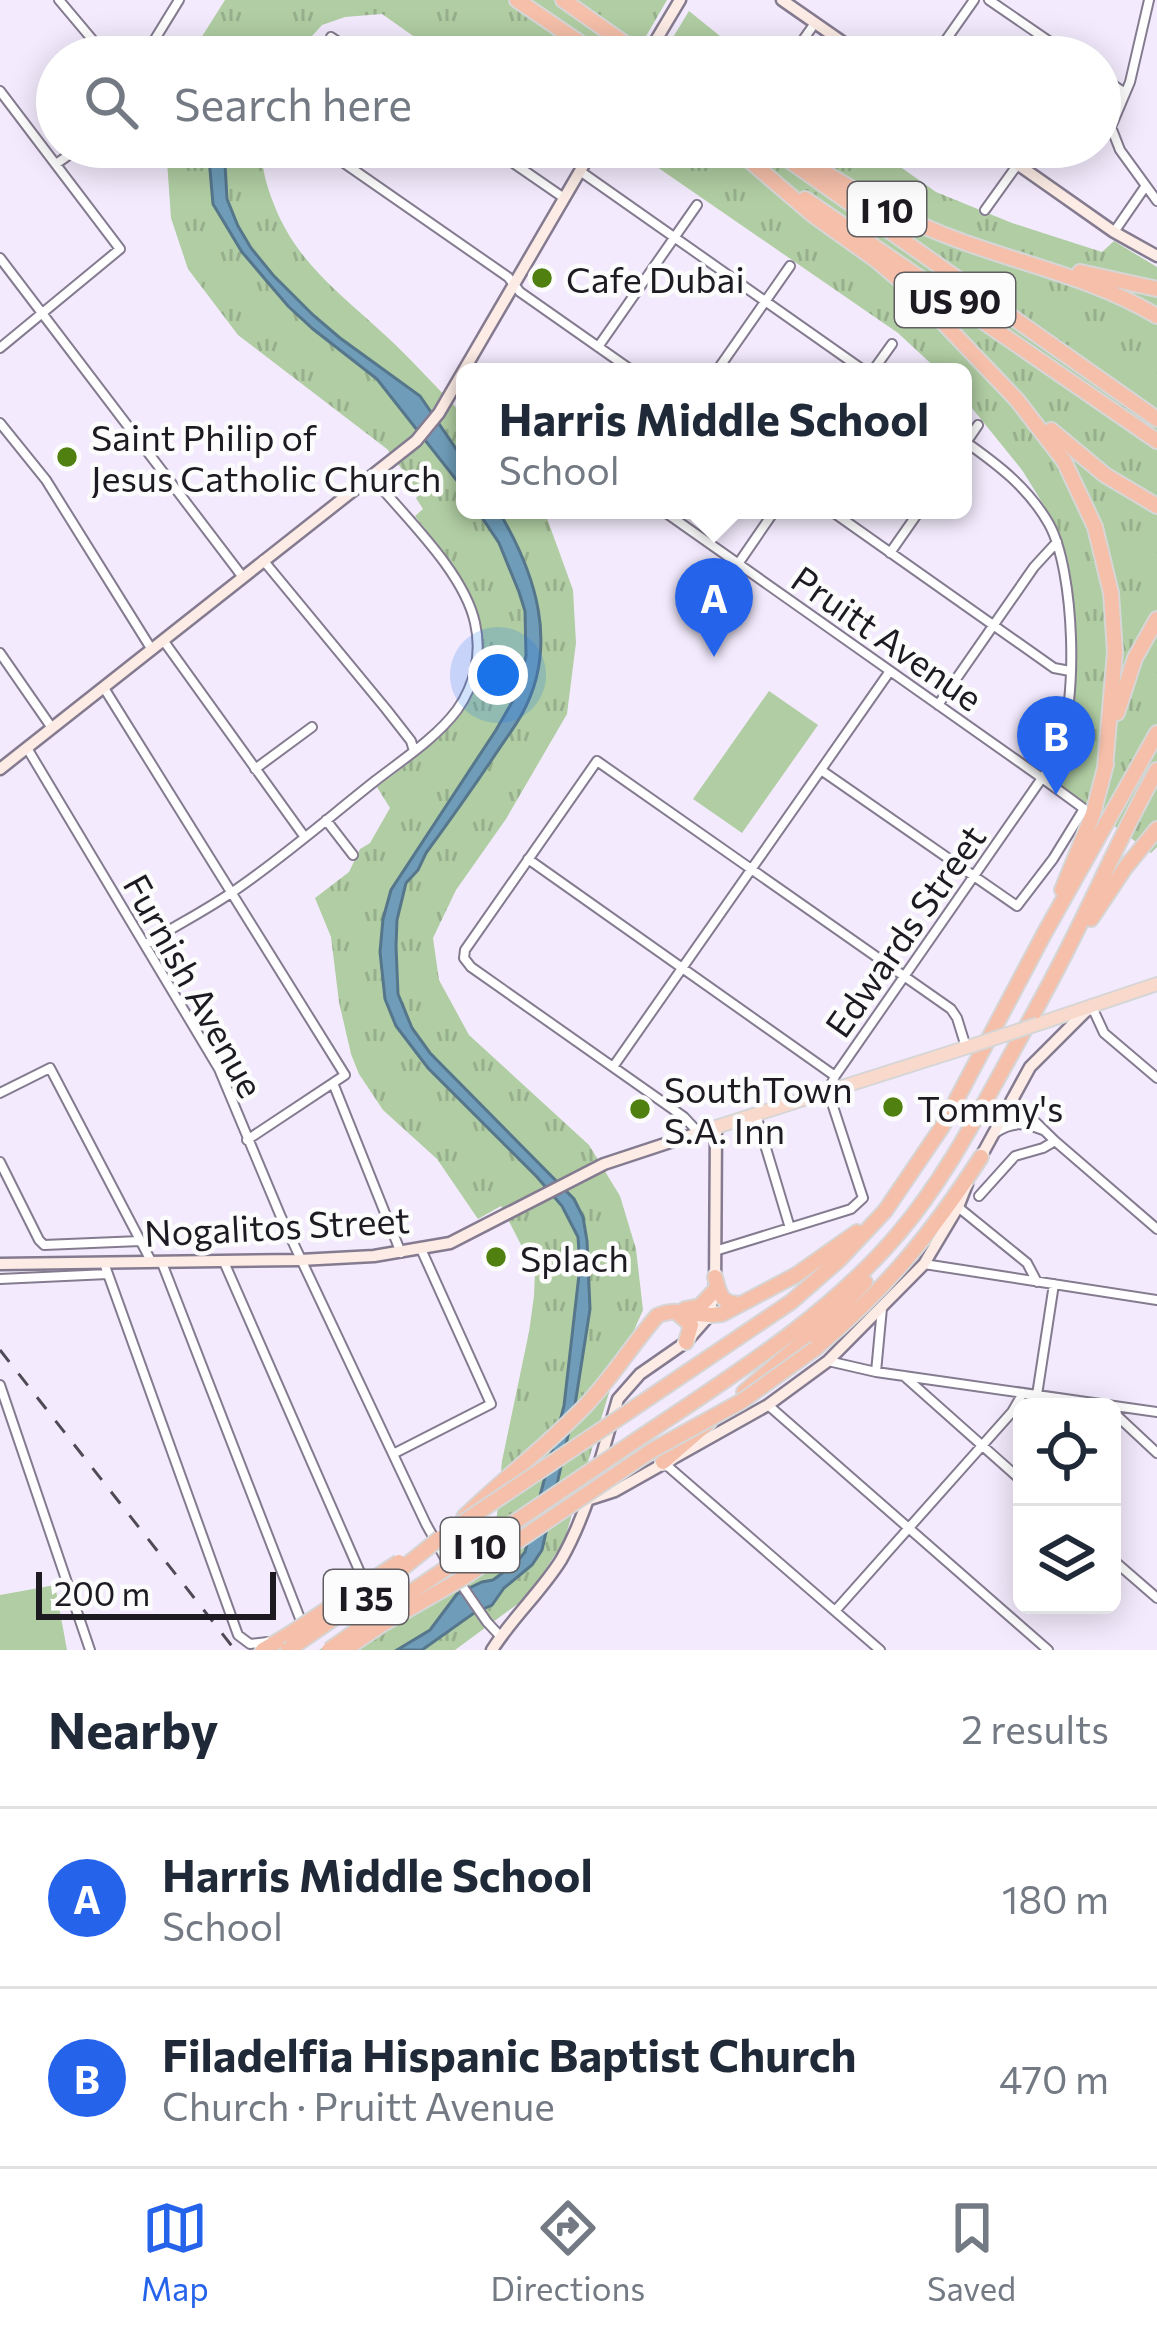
<!DOCTYPE html>
<meta charset="utf-8">
<style>
:root{--surface:#fff;--page:#f2f2f3;--text:#1f2937;--muted:#747a83;--line:#e0e1e3;--accent:#2563eb}
body{margin:0;font-family:Commissioner,sans-serif;background:var(--page);color:var(--text)}
.controls{position:absolute;right:36px;bottom:36px;display:grid;overflow:hidden;border-radius:18px;box-shadow:0 6px 30px #0003}
.controls button{width:108px;height:108px;display:grid;place-items:center;padding:0;border:0;border-bottom:3px solid var(--line);background:var(--surface);color:var(--text);font:60px sans-serif}
.scale{position:absolute;left:36px;bottom:30px;width:240px;box-sizing:border-box;padding-left:12px;border:6px solid #1d1a22;border-top:0;font-size:33px;line-height:42px;white-space:nowrap;color:#1d1a22;-webkit-text-stroke:9px #fcfcfc;paint-order:stroke}
.you{position:absolute;left:498px;top:675px;width:42px;height:42px;margin:-30px;border:9px solid #fff;border-radius:50%;background:#1a73e8;box-shadow:0 0 0 18px #1a73e833}
.badge{display:grid;place-items:center;width:78px;height:78px;border-radius:50%;background:var(--accent);color:#fff;font-size:39px;font-weight:700}
.pin{position:absolute;translate:-50% -99px;filter:drop-shadow(0 3px 6px #0008)}
.pin::after{content:'';position:absolute;top:63px;width:42px;height:36px;background:inherit;clip-path:polygon(0 0,100% 0,50% 100%)}
.popup{position:absolute;left:456px;top:363px;width:516px;height:156px;box-sizing:border-box;display:grid;place-content:center;border-radius:18px;background:var(--surface);filter:drop-shadow(0 3px 9px #0005);font-size:39px;white-space:nowrap;color:var(--muted)}
.popup b{font-size:45px;color:var(--text)}
.popup::after{content:'';position:absolute;left:50%;top:100%;margin-left:-24px;border:24px solid transparent;border-top-color:var(--surface)}
.list{margin:0;padding:0;list-style:none}
h2{display:flex;justify-content:space-between;align-items:center;height:156px;margin:0;padding:0 48px;font-size:51px}
h2 small{font-size:39px;font-weight:400;color:var(--muted)}
.list li{display:grid;grid-template-columns:78px 1fr auto;gap:36px;align-items:center;box-sizing:border-box;height:180px;padding:0 48px;border-top:3px solid var(--line)}
.list b{display:block;font-size:45px;white-space:nowrap}
.list p{margin:0;font-size:39px;white-space:nowrap;color:var(--muted)}
.list em{font-size:39px;font-style:normal;color:var(--muted)}
.icon{flex:none;width:66px;height:66px;fill:none;stroke:currentColor;stroke-width:2;stroke-linecap:round;stroke-linejoin:round}
.map{position:relative;flex:none;width:1157px;height:1650px;overflow:hidden}
.search{position:absolute;background:var(--surface);box-shadow:0 6px 30px #0003;left:36px;right:36px;top:36px;height:132px;display:flex;align-items:center;gap:30px;box-sizing:border-box;padding:0 42px;border-radius:66px;color:var(--muted);font-size:45px}
.sheet{height:516px;background:var(--surface)}
nav{display:flex;justify-content:space-around;align-items:center;box-sizing:border-box;height:168px;border-top:3px solid var(--line);background:var(--surface);font-size:33px;color:var(--muted)}
nav a{display:grid;justify-items:center;gap:6px}
nav .on{color:var(--accent)}
.map>svg:first-child{display:block}
.grass{fill:url(#grass-tufts)}
.pitch{fill:#b0cda3}
.water{fill:#6f9db9;stroke:#56768c;stroke-width:3}
.lines{fill:none;stroke-linecap:round;stroke-linejoin:round}
.street-casing{stroke:#857b90;stroke-width:12}
.secondary-casing{stroke:#857b90;stroke-width:15}
.primary-casing{stroke:#d6d6d7;stroke-width:16}
.highway-casing{stroke:#d6d6d7;stroke-width:18}
.street{stroke:#fff;stroke-width:8}
.secondary{stroke:#fcece5;stroke-width:10}
.primary{stroke:#f9d9cb;stroke-width:12}
.highway{stroke:#f5bfa9;stroke-width:14}
.rail{stroke:#4f4b56;stroke-width:3;stroke-dasharray:15 15;stroke-linecap:butt}
.primary-bridge-casing{stroke:#d6d6d7;stroke-width:16;stroke-linecap:butt}
.highway-bridge-casing{stroke:#d6d6d7;stroke-width:18;stroke-linecap:butt}
.primary-bridge{stroke:#f9d9cb;stroke-width:12}
.highway-bridge{stroke:#f5bfa9;stroke-width:14}
.poi-dot{fill:#50800f;stroke:#fcfcfc;stroke-width:4.5}
.labels{text-anchor:middle;dominant-baseline:central;stroke-width:9;stroke-linejoin:round;paint-order:stroke}
.shield{fill:#fcfcfc;stroke:#605e63;stroke-width:3}
.shield-label{font-size:33px;font-weight:bold;fill:#1d1a22}
.poi-label{font-size:36px;fill:#1d1a22;stroke:#fcfcfc;text-anchor:start}
.street-label{font-size:36px;fill:#1d1a22;stroke:#fcfcfc}
</style>
<div class="map">
<svg width="1157" height="1650" viewBox="0 0 1157 1650">
<defs>
<pattern id="grass-tufts" width="24" height="20" patternUnits="userSpaceOnUse" patternTransform="scale(3)"><rect width="24" height="20" fill="#b0cda3"/><path d="M3 7l-1-3M5 7V3M7 7l1-3M15 17l-1-3M17 17v-4M19 17l1-3" fill="none" stroke="#97af8c"/></pattern>
</defs>
<rect width="100%" height="100%" fill="#f3ebfd"/>
<path class="grass" d="M 225,0 L 667,0 L 634,57 L 443,57 L 382,14 L 345,17 L 322,25 L 293,57 L 189,57 Z
M 689,11 L 746,57 L 661,57 Z
M 166,147 L 262,147 C 261,166 266,184 273,202 C 296,263 340,293 386,336 C 414,362 439,390 465,417 L 465,510 L 544,510 L 573,590 L 576,643 L 567,714 L 506,819 L 456,890 L 433,938 L 439,980 L 469,1035 L 589,1145 L 620,1196 L 636,1249 L 643,1310 L 615,1373 L 564,1541 L 538,1581 L 519,1603 L 455,1650 L 319,1650 L 365,1620 L 436,1587 L 484,1555 L 495,1536 L 502,1461 L 529,1332 L 534,1296 L 535,1272 L 501,1206 L 478,1219 L 437,1159 L 383,1110 L 359,1074 L 351,1054 L 339,1002 L 331,937 L 315,898 L 349,872 L 360,849 L 370,843 L 390,808 L 377,787 C 405,765 439,743 461,714 C 489,675 488,623 464,583 C 450,559 431,538 415,516 L 423,509 L 416,498 L 420,494 L 387,449 L 238,335 L 188,269 L 171,218 Z
M 628,147 L 872,147 L 936,192 L 1012,223 L 1102,252 L 1114,241 L 1157,267 L 1157,847 L 1151,853 L 1048,777 L 1062,756 L 1074,698 L 1075,629 L 1068,561 L 1053,520 L 1022,470 L 963,397 L 963,372 L 940,372 L 898,333 Z"/>
<path class="pitch" d="M 769,691 L 818,725 L 742,833 L 693,799 Z
M 55,1585 L 67,1650 L 0,1650 L 0,1595 Z"/>
<path class="water" d="M 208,147 L 224,147 L 227,199 L 238,226 L 251,248 L 273,275 L 313,315 L 340,338 L 420,396 L 465,462 L 465,491 L 377,379 L 313,329 L 288,306 L 242,252 L 213,204 Z
M 477,510 L 498,510 C 535,572 560,645 522,714 C 513,730 501,745 491,761 C 470,792 448,823 426,853 L 418,870 L 406,883 L 397,920 L 396,946 L 398,994 L 412,1028 L 430,1053 L 574,1199 L 583,1217 L 587,1241 L 590,1309 L 575,1405 L 542,1550 L 532,1565 L 504,1588 L 492,1605 L 474,1613 L 422,1650 L 397,1650 L 430,1630 L 457,1594 L 482,1582 L 493,1580 L 516,1563 L 525,1552 L 564,1406 L 580,1266 L 578,1237 L 562,1206 L 537,1177 L 428,1068 L 396,1026 L 385,999 L 380,952 L 383,919 L 391,890 L 496,730 L 515,697 L 526,656 L 525,611 L 519,592 L 499,543 Z"/>
<g class="lines">
<defs>
<path id="street" d="M 59,0 L 107,57
M 989,0 L 1072,57
M 1149,0 L 1130,82 L 1111,127 L 1120,150 L 1157,201
M 331,37 L 360,57
M 144,57 L 179,0
M 791,57 L 815,23
M 934,57 L 974,0
M 1100,76 L 1125,93
M 0,91 L 120,249 L 0,348
M 321,147 L 508,277 L 520,292 L 634,372
M 490,147 L 564,198
M 56,164 L 80,147
M 580,171 L 866,372
M 985,210 L 1018,164
M 1114,232 L 1145,187
M 0,258 L 242,576
M 598,347 L 697,205
M 716,372 L 790,266
M 872,372 L 892,344
M 0,423 L 46,480 L 152,650
M 963,447 L 978,425
M 662,510 L 1042,778 L 1083,808 L 1082,812 L 1053,859 L 1017,906 L 821,770
M 830,510 L 1054,668 L 1070,671
M 890,553 L 920,510
M 263,560 L 386,709 L 411,741 L 414,751
M 738,564 L 775,510
M 163,640 L 304,836
M 0,653 L 52,728
M 104,688 L 345,1075 L 247,1140
M 938,705 L 1034,567 L 1057,542
M 27,748 L 219,1069 L 281,1217 L 426,1524 L 454,1574 L 487,1622 L 501,1637
M 255,769 L 312,727
M 326,820 L 353,855
M 528,859 L 835,1076
M 145,945 C 173,927 203,912 231,893 C 280,860 327,819 375,781 C 402,760 436,738 457,710 C 475,685 482,653 475,623 C 464,572 405,517 371,476
M 1092,1007 L 1104,1033 L 1157,1078
M 613,1067 L 890,671
M 333,1083 L 401,1253
M 0,1093 L 50,1068 L 151,1261
M 1012,1099 L 1055,1141 L 1157,1229
M 756,1115 L 790,1228
M 698,1132 L 684,1117 L 471,967 L 464,958 L 465,950 L 597,761 L 951,1009 L 957,1018 L 966,1047
M 995,1133 C 1013,1121 1024,1123 1043,1130
M 0,1162 L 39,1240 L 44,1245 L 140,1241
M 979,1196 L 1015,1156 L 1043,1148 L 1055,1141
M 958,1207 L 1027,1263 L 1037,1282
M 715,1251 L 851,1209 L 863,1198 L 860,1189 L 828,1091 L 835,1076 L 1042,778 C 1047,771 1053,763 1057,754 C 1079,705 1075,571 1049,524 C 1028,487 997,464 963,440
M 224,1262 L 362,1577 L 335,1596
M 104,1263 L 238,1635 L 250,1644 L 268,1642
M 162,1263 L 301,1621
M 924,1264 L 1157,1300
M 0,1279 L 108,1274
M 828,1361 L 876,1372 L 1157,1412
M 876,1372 L 882,1308
M 904,1376 L 1022,1481
M 0,1385 L 90,1650
M 1037,1395 L 1054,1284
M 768,1405 L 1048,1650
M 1112,1411 L 1157,1453
M 393,1454 L 491,1404 L 421,1249
M 664,1463 L 880,1650
M 1112,1559 L 1157,1598
M 835,1611 L 1012,1412 L 1023,1393"/>
<path id="secondary" d="M 782,0 L 864,57
M 646,57 L 680,0
M 993,147 L 1114,232 L 1157,256
M 0,769 L 416,441 L 439,413 L 594,147
M 978,1162 L 1030,1067 L 1091,1006
M 0,1264 L 300,1260 L 374,1256 L 450,1243 L 604,1164 L 716,1127 L 715,1290 L 708,1317 L 686,1342 L 640,1374 L 618,1399 C 602,1453 589,1511 561,1560 C 541,1592 512,1618 492,1650
M 587,1500 L 615,1491 L 768,1405 L 828,1361 L 924,1264 L 958,1207 L 967,1184"/>
<path id="primary" d="M 1038,1024 L 1157,984
M 716,1127 L 971,1046"/>
<path id="highway" d="M 517,0 L 601,57
M 563,0 L 644,57
M 730,147 L 757,166
M 770,147 L 1157,419
M 786,149 C 842,183 896,218 958,240 C 1025,265 1095,279 1157,316
M 750,161 L 813,215 L 876,260 L 916,294 L 1017,400 L 1064,461 L 1095,527 L 1111,593 L 1115,652 L 1105,768
M 805,199 L 1157,441
M 1080,272 L 1157,289
M 1051,430 L 1105,475 L 1157,506
M 1117,713 L 1135,658 L 1157,619
M 1062,890 L 1093,814 L 1106,764
M 1091,919 L 1125,868 L 1157,829
M 715,1277 C 720,1295 721,1304 741,1304
M 685,1309 L 700,1306 L 715,1290
M 676,1312 L 691,1325 L 686,1342
M 816,1348 C 886,1289 932,1233 981,1157
M 744,1392 L 834,1315 L 865,1282
M 625,1414 L 791,1302 L 839,1260 L 885,1211 L 942,1127 L 1044,934 L 1157,733
M 632,1443 C 725,1380 825,1320 898,1234 C 938,1187 968,1133 997,1080 C 1022,1034 1048,989 1071,942 C 1100,885 1125,826 1157,770
M 663,1462 L 709,1422
M 464,1517 C 504,1478 548,1445 587,1404 C 613,1376 632,1345 657,1316 C 677,1305 699,1319 722,1314 L 796,1275 L 857,1232
M 263,1650 L 288,1635"/>
</defs>
<use href="#street" class="street-casing"/>
<use href="#secondary" class="secondary-casing"/>
<use href="#primary" class="primary-casing"/>
<use href="#highway" class="highway-casing"/>
<use href="#street" class="street"/>
<use href="#secondary" class="secondary"/>
<use href="#primary" class="primary"/>
<use href="#highway" class="highway"/>
<path class="rail" d="M 0,1350 L 235,1650"/>
<defs>
<path id="primary-bridge" d="M 971,1046 L 1038,1024"/>
<path id="highway-bridge" d="M 447,1533 L 625,1414
M 288,1635 L 399,1562
M 288,1650 L 378,1588 L 440,1538
M 329,1650 L 405,1596 L 632,1443
M 344,1650 L 381,1625 L 463,1578 L 651,1451 L 742,1401 L 816,1348"/>
</defs>
<use href="#primary-bridge" class="primary-bridge-casing"/>
<use href="#highway-bridge" class="highway-bridge-casing"/>
<use href="#primary-bridge" class="primary-bridge"/>
<use href="#highway-bridge" class="highway-bridge"/>
</g>
<g class="poi-dot">
<circle cx="542" cy="278" r="12"/>
<circle cx="67" cy="457" r="12"/>
<circle cx="893" cy="1107" r="12"/>
<circle cx="640" cy="1109" r="12"/>
<circle cx="496" cy="1257" r="12"/>
</g>
<g class="labels">
<g class="shield">
<rect x="848" y="182" width="78" height="54" rx="9"/>
<rect x="895" y="273" width="120" height="54" rx="9"/>
<rect x="441" y="1518" width="78" height="54" rx="9"/>
<rect x="324" y="1570" width="84" height="54" rx="9"/>
</g>
<g class="shield-label">
<text x="887" y="209">I 10</text>
<text x="955" y="300">US 90</text>
<text x="480" y="1545">I 10</text>
<text x="366" y="1597">I 35</text>
</g>
<g class="poi-label">
<text x="566" y="278">Cafe Dubai</text>
<text x="91" y="436">Saint Philip of<tspan x="91" dy="41">Jesus Catholic Church</tspan></text>
<text x="664" y="1088">SouthTown<tspan x="664" dy="41">S.A. Inn</tspan></text>
<text x="917" y="1107">Tommy's</text>
<text x="520" y="1257">Splach</text>
</g>
<g class="street-label">
<text transform="translate(888 637) rotate(35)">Pruitt Avenue</text>
<text transform="translate(904 930) rotate(-55)">Edwards Street</text>
<text transform="translate(195 985) rotate(61)">Furnish Avenue</text>
<text transform="translate(277 1225) rotate(-3)">Nogalitos Street</text>
</g>
</g>
</svg>
<div class="controls">
<button><svg class="icon" aria-label="locate" viewBox="0 0 24 24"><circle cx="12" cy="12" r="6"/><path d="M12 2v4M12 18v4M2 12h4M18 12h4"/></svg></button>
<button><svg class="icon" aria-label="layers" viewBox="0 0 24 24"><path d="M12 4l9 5-9 5-9-5zM3 14l9 5 9-5"/></svg></button>
</div>
<div class="scale">200 m</div>
<div class="you"></div>
<div class="pin badge" style="left:714px;top:657px">A</div>
<div class="popup"><b>Harris Middle School</b>School</div>
<div class="pin badge" style="left:1056px;top:795px">B</div>
<div class="search"><svg class="icon" aria-label="search" viewBox="0 0 24 24"><circle cx="10" cy="10" r="6"/><path d="M15 15l6 6"/></svg>Search here</div>
</div>
<section class="sheet">
<h2>Nearby<small>2 results</small></h2>
<ul class="list">
<li><span class="badge">A</span><div><b>Harris Middle School</b><p>School</p></div><em>180 m</em></li>
<li><span class="badge">B</span><div><b>Filadelfia Hispanic Baptist Church</b><p>Church · Pruitt Avenue</p></div><em>470 m</em></li>
</ul>
</section>
<nav>
<a class="on"><svg class="icon" aria-label="map" viewBox="0 0 24 24"><path d="M3 6l6-2 6 2 6-2v14l-6 2-6-2-6 2zM9 4v14M15 6v14"/></svg>Map</a>
<a><svg class="icon" aria-label="directions" viewBox="0 0 24 24"><path d="M12 3l9 9-9 9-9-9zM9 14v-3h6M13 9l2 2-2 2"/></svg>Directions</a>
<a><svg class="icon" aria-label="saved" viewBox="0 0 24 24"><path d="M7 4h10v16l-5-4-5 4z"/></svg>Saved</a>
</nav>
